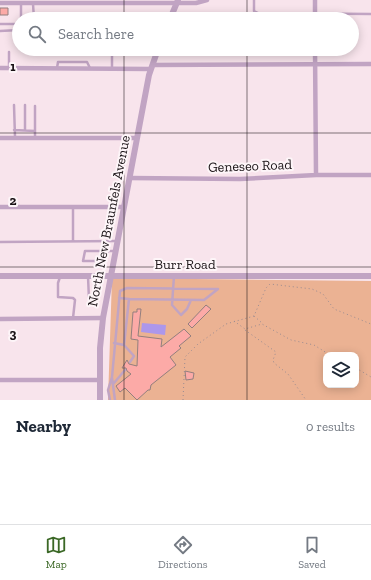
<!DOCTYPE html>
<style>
:root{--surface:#fff;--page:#f2f2f3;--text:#1f2937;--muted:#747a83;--line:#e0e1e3;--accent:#3b6826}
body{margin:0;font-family:"Zilla Slab",serif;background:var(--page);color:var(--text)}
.controls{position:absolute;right:12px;bottom:12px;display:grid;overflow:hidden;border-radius:8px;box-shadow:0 2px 10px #0003}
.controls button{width:36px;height:36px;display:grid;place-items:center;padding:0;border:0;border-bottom:1px solid var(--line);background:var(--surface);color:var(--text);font:20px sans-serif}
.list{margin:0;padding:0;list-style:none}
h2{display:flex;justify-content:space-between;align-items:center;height:52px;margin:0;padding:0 16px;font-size:17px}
h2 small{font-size:13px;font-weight:400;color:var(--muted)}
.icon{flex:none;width:22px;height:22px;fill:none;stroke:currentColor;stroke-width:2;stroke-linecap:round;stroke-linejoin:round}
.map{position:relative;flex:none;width:371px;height:400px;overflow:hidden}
.search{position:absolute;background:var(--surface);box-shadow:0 2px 10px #0003;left:12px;right:12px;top:12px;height:44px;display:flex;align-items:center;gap:10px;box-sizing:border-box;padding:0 14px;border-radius:22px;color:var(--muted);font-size:15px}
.sheet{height:124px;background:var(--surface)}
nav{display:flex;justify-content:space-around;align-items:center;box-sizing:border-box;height:56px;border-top:1px solid var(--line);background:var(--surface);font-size:11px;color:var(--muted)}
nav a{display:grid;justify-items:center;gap:2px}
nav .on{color:var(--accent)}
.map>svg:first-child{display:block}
.green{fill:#ebb293;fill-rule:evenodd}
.water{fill:#ac97eb}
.building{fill:#fcaaa7;stroke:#937f7e}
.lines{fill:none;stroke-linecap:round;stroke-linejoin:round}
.path{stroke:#998b91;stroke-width:1;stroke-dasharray:1 3;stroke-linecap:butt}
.service{stroke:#c1a4c3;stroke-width:2.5}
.minor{stroke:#c1a4c3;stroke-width:4.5}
.tertiary{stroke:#c1a4c3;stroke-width:6}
.grid{fill:none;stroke:#191215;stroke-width:1;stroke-opacity:0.55}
.labels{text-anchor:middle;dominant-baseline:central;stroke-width:4;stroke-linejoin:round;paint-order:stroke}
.street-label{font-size:14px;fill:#191215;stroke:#fdf5f8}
.grid-label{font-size:13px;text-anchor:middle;font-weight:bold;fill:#191215;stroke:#fdf5f8;stroke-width:4;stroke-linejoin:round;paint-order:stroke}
</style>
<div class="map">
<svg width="371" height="400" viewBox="0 0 371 400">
<rect width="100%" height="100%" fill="#f8e4ec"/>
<path class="green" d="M 112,278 L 371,281 L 371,400 L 108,400 ZM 326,355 L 356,355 L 356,385 L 326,385 Z"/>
<path class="water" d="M 142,323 L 166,325 L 165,335 L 141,332 Z"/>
<path class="building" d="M 0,8 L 8,8 L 8,15 L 0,15 Z
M 206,305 L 211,309 L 192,328 L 188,324 Z
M 137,309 L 141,309 L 138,336 L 162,339 L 161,347 L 184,329 L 191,336 L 179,346 L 181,348 L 170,357 L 176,365 L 151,385 L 150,390 L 148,390 L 137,400 L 125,388 L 120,392 L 116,386 L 131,374 L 127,371 L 126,368 L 122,368 L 127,360 L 129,364 L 137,366 L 138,340 L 131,339 L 133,312 L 137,312 Z
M 185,371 L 194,373 L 193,379 L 186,380 Z"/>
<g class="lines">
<path class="path" d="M 254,316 L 262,323
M 234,321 L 245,329 L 262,324 L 291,340 L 314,345 L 330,355
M 245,330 L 276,352 L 273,360 L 274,363 L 288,374 L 306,400
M 356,368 L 371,377
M 183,400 L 185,357 L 198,344 L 226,324 L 254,316 L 266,288 L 270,284 L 312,289 L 323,294 L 334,309 L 371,324"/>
<path class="service" d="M 254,0 L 254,11 L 258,13 L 371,14
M 21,4 L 21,19
M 33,4 L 34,19
M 0,24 L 19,24
M 0,31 L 19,30
M 9,52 L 9,68
M 57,68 L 58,62 L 87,62 L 90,68
M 112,68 L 112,49
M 14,105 L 15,137
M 25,105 L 25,130
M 14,130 L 35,131
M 35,137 L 35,106
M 73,241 L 73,207
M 0,242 L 117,241
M 108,251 L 105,261 L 83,261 L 85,251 L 114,251
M 88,276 L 89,300
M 174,276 L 172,305 L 181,315 L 187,309 L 191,300
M 60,277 L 58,283 L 58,297 L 73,298 L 75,300 L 73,318
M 119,298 L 129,299
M 114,343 L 124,345 L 134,356 L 130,362
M 112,378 L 115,400
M 114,383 L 125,370
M 110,400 L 108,390 L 112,377 L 120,291 L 127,288 L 218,289 L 204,300 L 129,299 L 124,345"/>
<path class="minor" d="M 315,0 L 315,19
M 0,3 L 196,3 L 207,0
M 315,49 L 316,175
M 152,65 L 371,64
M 0,68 L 151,69
M 0,138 L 137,138
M 129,178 L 240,179 L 316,175 L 371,175
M 0,207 L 123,207
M 0,319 L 103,318
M 0,380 L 100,380"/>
<path class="tertiary" d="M 170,19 L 178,0
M 0,276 L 371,276
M 100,400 L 100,348 L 103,318 L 149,75 L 158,49"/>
</g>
<path class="grid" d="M 124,0 L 124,19M 247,0 L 247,19M 124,49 L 124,400M 247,49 L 247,400M 0,133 L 371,133M 0,267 L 371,267"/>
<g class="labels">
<g class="street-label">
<text transform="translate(250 166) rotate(-2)">Geneseo Road</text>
<text transform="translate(109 221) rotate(-79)">North New Braunfels Avenue</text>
<text x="185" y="264">Burr Road</text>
</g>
</g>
<g class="grid-label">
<text x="13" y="71">1</text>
<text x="13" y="205">2</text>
<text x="13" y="338">3</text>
</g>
</svg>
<div class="controls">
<button><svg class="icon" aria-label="layers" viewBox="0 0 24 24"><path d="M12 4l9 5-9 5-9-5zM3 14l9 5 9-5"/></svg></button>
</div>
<div class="search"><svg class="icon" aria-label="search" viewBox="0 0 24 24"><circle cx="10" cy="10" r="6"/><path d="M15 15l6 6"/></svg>Search here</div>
</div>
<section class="sheet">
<h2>Nearby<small>0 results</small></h2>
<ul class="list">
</ul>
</section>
<nav>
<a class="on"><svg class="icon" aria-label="map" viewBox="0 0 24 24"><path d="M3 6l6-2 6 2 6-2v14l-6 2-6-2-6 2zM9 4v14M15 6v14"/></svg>Map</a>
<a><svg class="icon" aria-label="directions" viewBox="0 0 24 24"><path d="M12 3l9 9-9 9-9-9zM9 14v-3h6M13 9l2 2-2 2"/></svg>Directions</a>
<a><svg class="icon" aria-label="saved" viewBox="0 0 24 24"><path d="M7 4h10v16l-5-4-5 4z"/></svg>Saved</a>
</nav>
